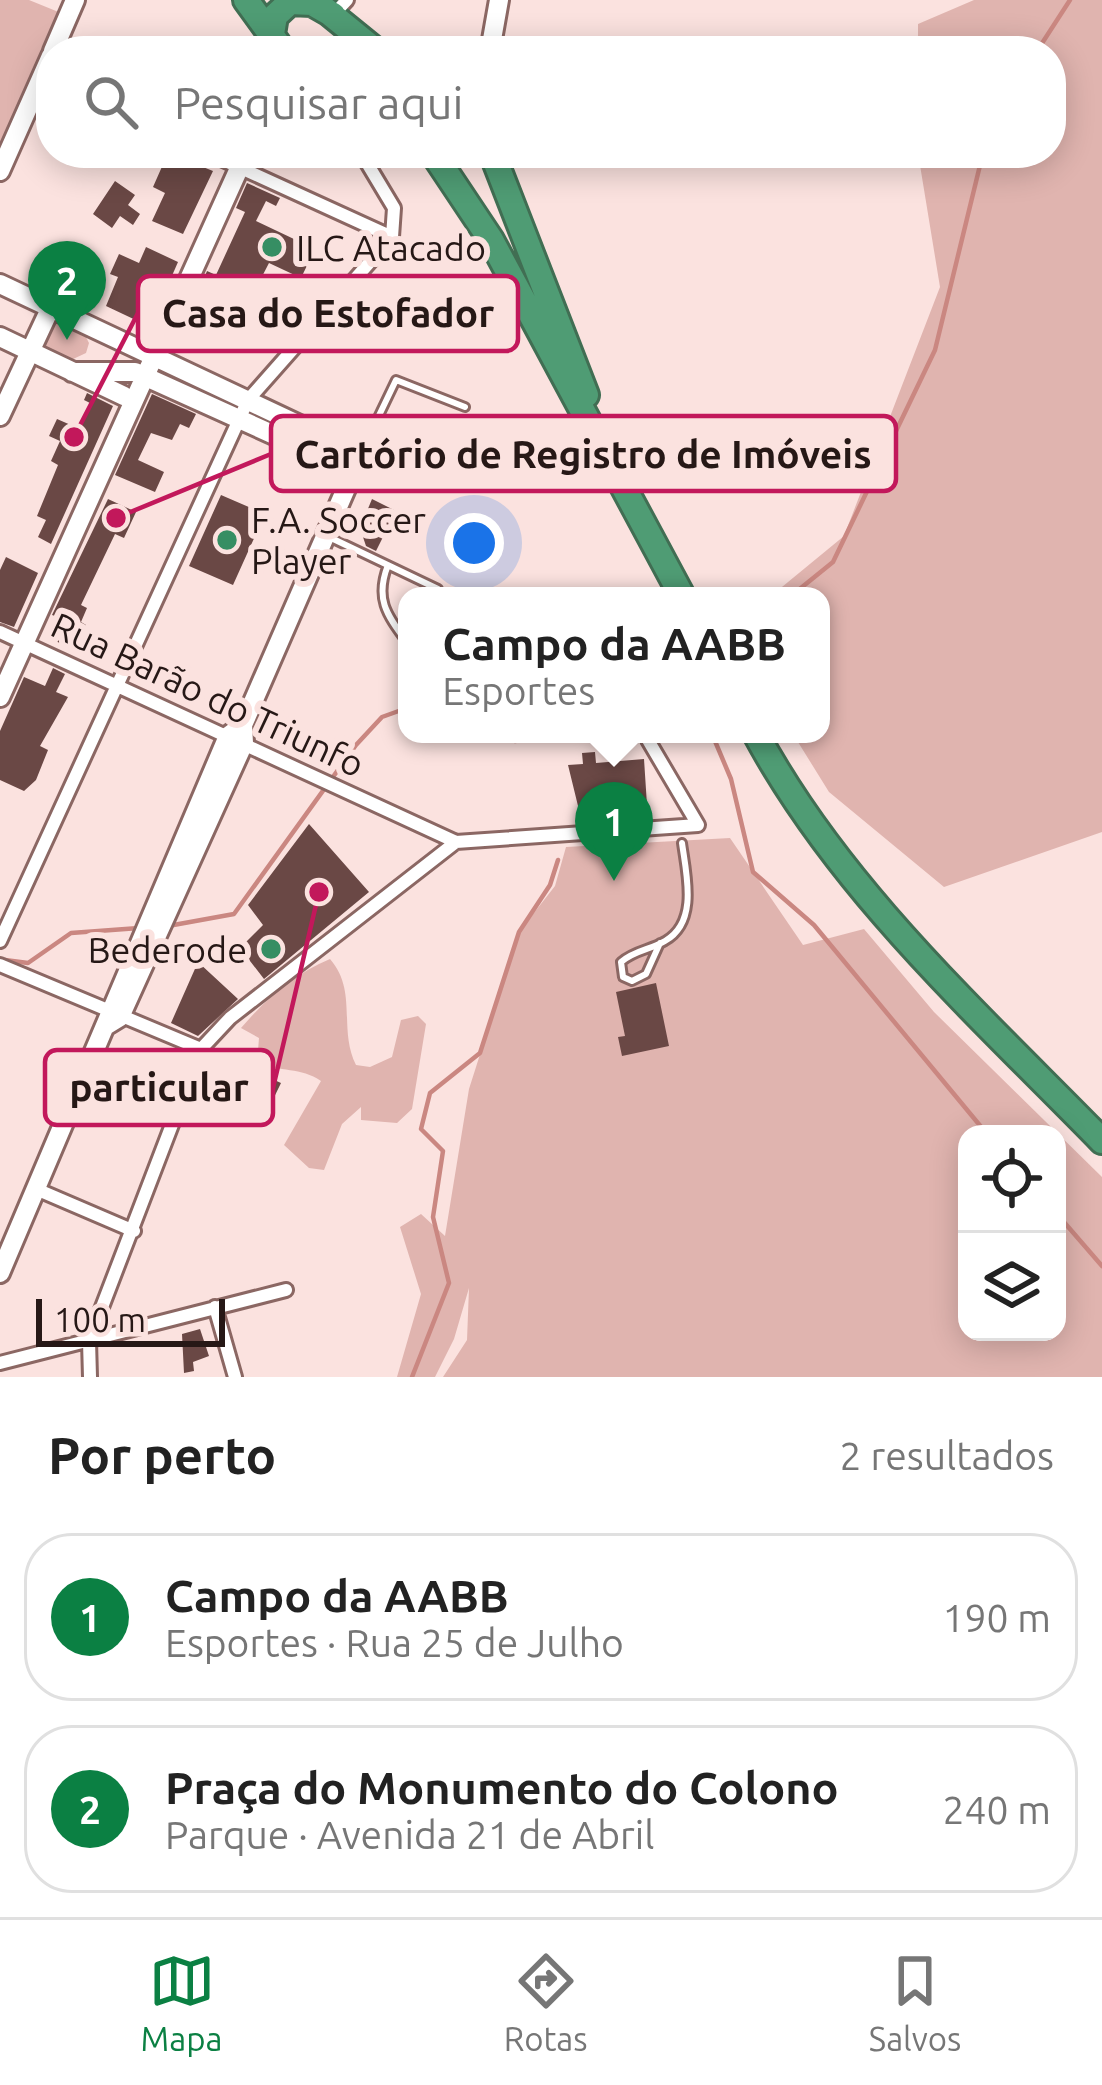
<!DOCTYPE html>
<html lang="pt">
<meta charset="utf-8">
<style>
:root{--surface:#fff;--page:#f2f2f2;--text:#222;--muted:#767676;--line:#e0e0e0;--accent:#0b8043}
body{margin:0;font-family:Ubuntu,sans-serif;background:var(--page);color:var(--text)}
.controls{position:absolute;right:36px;bottom:36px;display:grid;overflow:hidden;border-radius:24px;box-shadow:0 6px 30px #0003}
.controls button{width:108px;height:108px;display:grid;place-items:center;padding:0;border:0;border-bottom:3px solid var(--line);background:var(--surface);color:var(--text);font:60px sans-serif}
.scale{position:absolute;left:36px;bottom:30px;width:189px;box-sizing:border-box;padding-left:12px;border:6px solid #261816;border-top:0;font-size:33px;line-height:42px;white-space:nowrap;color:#261816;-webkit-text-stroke:9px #fbe2df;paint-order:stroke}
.you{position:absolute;left:474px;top:543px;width:42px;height:42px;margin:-30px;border:9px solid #fff;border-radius:50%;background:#1a73e8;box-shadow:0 0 0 18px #1a73e833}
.badge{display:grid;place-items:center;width:78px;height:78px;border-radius:50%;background:var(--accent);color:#fff;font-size:39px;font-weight:700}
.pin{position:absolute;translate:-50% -99px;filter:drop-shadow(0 3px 6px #0008)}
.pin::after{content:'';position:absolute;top:63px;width:42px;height:36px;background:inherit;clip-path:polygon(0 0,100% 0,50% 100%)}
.popup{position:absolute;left:398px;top:587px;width:432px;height:156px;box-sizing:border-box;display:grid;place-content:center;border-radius:24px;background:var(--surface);filter:drop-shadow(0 3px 9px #0005);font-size:39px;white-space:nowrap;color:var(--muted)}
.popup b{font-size:45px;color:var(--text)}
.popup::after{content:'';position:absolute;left:50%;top:100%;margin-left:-24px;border:24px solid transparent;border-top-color:var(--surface)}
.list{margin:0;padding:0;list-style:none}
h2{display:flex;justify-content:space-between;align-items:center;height:156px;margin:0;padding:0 48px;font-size:51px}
h2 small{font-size:39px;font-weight:400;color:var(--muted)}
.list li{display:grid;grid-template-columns:78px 1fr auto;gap:36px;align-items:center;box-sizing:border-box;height:168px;margin:0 24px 24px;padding:0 24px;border:3px solid var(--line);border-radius:48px}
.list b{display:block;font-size:45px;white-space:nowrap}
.list p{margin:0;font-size:39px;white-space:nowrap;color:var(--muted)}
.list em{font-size:39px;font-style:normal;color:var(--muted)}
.icon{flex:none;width:66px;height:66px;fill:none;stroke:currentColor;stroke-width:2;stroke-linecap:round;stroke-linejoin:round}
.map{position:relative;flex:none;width:1102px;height:1377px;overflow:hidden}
.search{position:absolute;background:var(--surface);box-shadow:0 6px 30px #0003;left:36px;right:36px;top:36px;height:132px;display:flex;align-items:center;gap:30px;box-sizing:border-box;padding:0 42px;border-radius:48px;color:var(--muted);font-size:45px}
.sheet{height:540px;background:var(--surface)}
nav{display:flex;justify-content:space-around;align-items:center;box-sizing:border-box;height:168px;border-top:3px solid var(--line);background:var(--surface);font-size:33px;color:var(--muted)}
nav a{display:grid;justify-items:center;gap:6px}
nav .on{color:var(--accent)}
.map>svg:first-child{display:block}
.green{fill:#e0b4af;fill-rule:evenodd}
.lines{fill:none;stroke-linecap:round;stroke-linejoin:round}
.stream{stroke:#ca8781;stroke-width:4.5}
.building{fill:#6a4845}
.lane-casing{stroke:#8b6763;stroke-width:12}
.street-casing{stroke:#8b6763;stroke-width:18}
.secondary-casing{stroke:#8b6763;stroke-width:24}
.highway-casing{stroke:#416e53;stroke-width:30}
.lane{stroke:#fff;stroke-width:6}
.street{stroke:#fff;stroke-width:12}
.secondary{stroke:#fff;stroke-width:18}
.highway{stroke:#4f9c74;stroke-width:24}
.poi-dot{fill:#368e63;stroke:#fbe2df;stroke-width:4.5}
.labels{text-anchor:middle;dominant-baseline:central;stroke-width:12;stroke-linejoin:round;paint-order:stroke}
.poi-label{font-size:36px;fill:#261816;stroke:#fbe2df;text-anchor:start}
.street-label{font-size:36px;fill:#261816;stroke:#fbe2df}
.leader{fill:none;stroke:#c2185b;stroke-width:4.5}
.callout-dot{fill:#c2185b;stroke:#fbe2df;stroke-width:4.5}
.callout{fill:#fbe2df;stroke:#c2185b;stroke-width:4.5}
.callout-label{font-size:39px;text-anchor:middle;font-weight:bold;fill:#261816}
</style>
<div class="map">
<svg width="1102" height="1377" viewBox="0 0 1102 1377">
<rect width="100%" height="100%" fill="#fbe2df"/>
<path class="green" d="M 0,0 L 29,0 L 61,13 L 0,151 Z
M 974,0 L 1102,0 L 1102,832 L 944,887 L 829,792 L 793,734 L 821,734 L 821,596 L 771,596 L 844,536 L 940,287 L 918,153 L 1051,153 L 1051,51 L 918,51 L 918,24 Z
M 56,321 L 84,333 L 89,343 L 86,353 L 71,360 L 43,347 Z
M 730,838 L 803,945 L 864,929 L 934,1012 L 1102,1177 L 1102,1377 L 443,1377 L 467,1340 L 469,1288 L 454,1339 L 435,1377 L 397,1377 L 421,1294 L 400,1227 L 421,1214 L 445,1236 L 469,1089 L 519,932 L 555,886 L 566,847 ZM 967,1134 L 1057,1134 L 1057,1332 L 967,1332 Z
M 330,959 C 358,991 338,1029 356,1065 L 370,1067 L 392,1057 L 401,1020 L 418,1016 L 426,1024 L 412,1109 L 397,1123 L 361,1120 L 361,1107 L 342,1124 L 324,1170 L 309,1168 L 284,1145 L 321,1081 C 301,1067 280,1072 257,1063 L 259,1038 L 241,1028 C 267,998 294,974 330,959 Z"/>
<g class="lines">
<path class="stream" d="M 1037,51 L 1070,0
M 791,596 L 833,562 L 935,350 L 983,153
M 498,734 L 515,741 L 560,734
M 712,734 L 731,779 L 753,872 L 814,925 L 987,1134
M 168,926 L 234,914 L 356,745 L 382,717 L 407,708
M 5,960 L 28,963 L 71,933 L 139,928
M 1057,1214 L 1102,1266
M 412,1377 L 449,1283 L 433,1217 L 443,1151 L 421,1129 L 430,1093 L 480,1053 L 519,932 L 550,885 L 558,860"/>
</g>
<path class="building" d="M 168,153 L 213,171 L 183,234 L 152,221 L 165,193 L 153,187 Z
M 115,181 L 135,195 L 128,205 L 140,214 L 133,225 L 120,216 L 112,228 L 93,214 Z
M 247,183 L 280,198 L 276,206 L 266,201 L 256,221 L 315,249 L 301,278 L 269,263 L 254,292 L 261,295 L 253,312 L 267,318 L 254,348 L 195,322 L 208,292 L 200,288 L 207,271 L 216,275 L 245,212 L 236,208 Z
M 146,247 L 178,262 L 157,310 L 149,307 L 142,323 L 106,306 L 118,277 L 110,274 L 119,254 L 139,263 Z
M 87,393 L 113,406 L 51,544 L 38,537 L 46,520 L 37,516 L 58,465 L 51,461 L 60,441 L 49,436 L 57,419 L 80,429 L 92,404 L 84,400 Z
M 152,394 L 196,414 L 189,428 L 180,424 L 172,440 L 151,433 L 138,460 L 164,472 L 155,492 L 115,475 Z
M 221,495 L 265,514 L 233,585 L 189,566 Z
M 108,499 L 136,512 L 124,538 L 115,534 L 81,605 L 87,608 L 81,622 L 86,625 L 75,650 L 49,638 L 58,617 L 52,615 Z
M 372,499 L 396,511 L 376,551 L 366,546 L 360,528 Z
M 6,557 L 38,573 L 14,627 L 0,622 L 0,570 Z
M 53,668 L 65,674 L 56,692 L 68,697 L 40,746 L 48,750 L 36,780 L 24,791 L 0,780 L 0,731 L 24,677 L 45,686 Z
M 595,752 L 596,763 L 644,759 L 647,805 L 579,810 L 568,765 L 583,764 L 582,753 Z
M 309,824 L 369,892 L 264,979 L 240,948 L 263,925 L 248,905 Z
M 198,962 L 238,999 L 198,1036 L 171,1023 Z
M 656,983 L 669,1046 L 622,1056 L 618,1037 L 625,1036 L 616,992 Z
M 246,1067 L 281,1083 L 263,1120 L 227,1105 Z
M 200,1329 L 209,1356 L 193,1362 L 194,1371 L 184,1373 L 182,1334 Z"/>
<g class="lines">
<defs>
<path id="lane" d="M 362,451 L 396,380 L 465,407
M 329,537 L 438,589
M 388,565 C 375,598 386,614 406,641
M 660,943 L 646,974 L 632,981 L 623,977 L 621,962 C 635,950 650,950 665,941 C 699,922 686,873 682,843"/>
<path id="street" d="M 333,15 L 347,0
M 208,153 L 392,237
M 0,632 L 456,842
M 0,941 L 248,400 L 392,237 L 394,208 L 361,153
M 0,965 L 201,1049
M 36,1189 L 134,1231
M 215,1307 L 235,1377
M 0,1363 L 286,1290
M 90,1377 L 89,1341 L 201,1049 L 230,1018 L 456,842 L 698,825 L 648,740"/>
<path id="secondary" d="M 53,51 L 75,0
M 490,51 L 499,0
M 0,171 L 51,56
M 0,284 L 361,454 L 243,725 L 244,743 L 120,1017 L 107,1025
M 0,337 L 124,396
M 72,372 L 135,372 L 354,471
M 0,416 L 50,309
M 0,697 L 246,153
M 0,1273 L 228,736 L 243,725"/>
<path id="highway" d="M 246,0 L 283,51
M 322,7 L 376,51
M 272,34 L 275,16 L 290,2 L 312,3 L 333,15
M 433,153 L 491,240 L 682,596
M 492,153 L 586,395
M 756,734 C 840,890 979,1015 1102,1141"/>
</defs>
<use href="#lane" class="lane-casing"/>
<use href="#street" class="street-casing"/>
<use href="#secondary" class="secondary-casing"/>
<use href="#highway" class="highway-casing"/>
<use href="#lane" class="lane"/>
<use href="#street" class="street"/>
<use href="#secondary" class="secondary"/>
<use href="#highway" class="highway"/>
</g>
<g class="poi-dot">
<circle cx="272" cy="247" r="12"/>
<circle cx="227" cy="540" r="12"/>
<circle cx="271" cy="949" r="12"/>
</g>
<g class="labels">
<g class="poi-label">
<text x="296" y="247">ILC Atacado</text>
<text x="251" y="519">F.A. Soccer<tspan x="251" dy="41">Player</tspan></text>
<text x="247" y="949" text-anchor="end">Bederode</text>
</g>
<g class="street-label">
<text transform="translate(208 694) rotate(25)">Rua Barão do Triunfo</text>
</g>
</g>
<path class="leader" d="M74 437L138 313M116 518L271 454M319 892L273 1088"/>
<g class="callout-dot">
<circle cx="74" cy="437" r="12"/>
<circle cx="116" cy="518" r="12"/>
<circle cx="319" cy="892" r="12"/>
</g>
<g class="callout">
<rect x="138" y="276" width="380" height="75" rx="12"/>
<rect x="271" y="416" width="625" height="75" rx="12"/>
<rect x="45" y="1050" width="228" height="75" rx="12"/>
</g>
<g class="callout-label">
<text x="328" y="327">Casa do Estofador</text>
<text x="583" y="468">Cartório de Registro de Imóveis</text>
<text x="159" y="1101">particular</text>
</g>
</svg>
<div class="controls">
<button><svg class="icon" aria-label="locate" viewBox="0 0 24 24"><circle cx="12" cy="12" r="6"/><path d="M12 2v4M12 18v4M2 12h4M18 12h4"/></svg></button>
<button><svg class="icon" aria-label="layers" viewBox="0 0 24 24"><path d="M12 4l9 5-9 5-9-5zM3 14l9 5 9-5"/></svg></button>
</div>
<div class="scale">100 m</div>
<div class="you"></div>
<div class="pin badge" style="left:614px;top:881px">1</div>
<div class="popup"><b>Campo da AABB</b>Esportes</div>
<div class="pin badge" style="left:67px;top:340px">2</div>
<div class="search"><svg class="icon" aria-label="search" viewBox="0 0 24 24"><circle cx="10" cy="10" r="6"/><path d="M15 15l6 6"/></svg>Pesquisar aqui</div>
</div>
<section class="sheet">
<h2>Por perto<small>2 resultados</small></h2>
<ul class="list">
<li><span class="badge">1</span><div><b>Campo da AABB</b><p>Esportes · Rua 25 de Julho</p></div><em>190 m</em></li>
<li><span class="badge">2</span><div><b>Praça do Monumento do Colono</b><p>Parque · Avenida 21 de Abril</p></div><em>240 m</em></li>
</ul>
</section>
<nav>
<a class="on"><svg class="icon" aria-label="map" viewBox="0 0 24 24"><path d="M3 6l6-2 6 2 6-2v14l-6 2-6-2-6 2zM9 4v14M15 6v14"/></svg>Mapa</a>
<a><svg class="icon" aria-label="directions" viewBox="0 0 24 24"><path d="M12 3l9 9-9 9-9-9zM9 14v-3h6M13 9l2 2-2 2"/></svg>Rotas</a>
<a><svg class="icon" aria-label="saved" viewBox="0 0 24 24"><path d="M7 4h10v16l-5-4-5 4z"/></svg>Salvos</a>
</nav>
